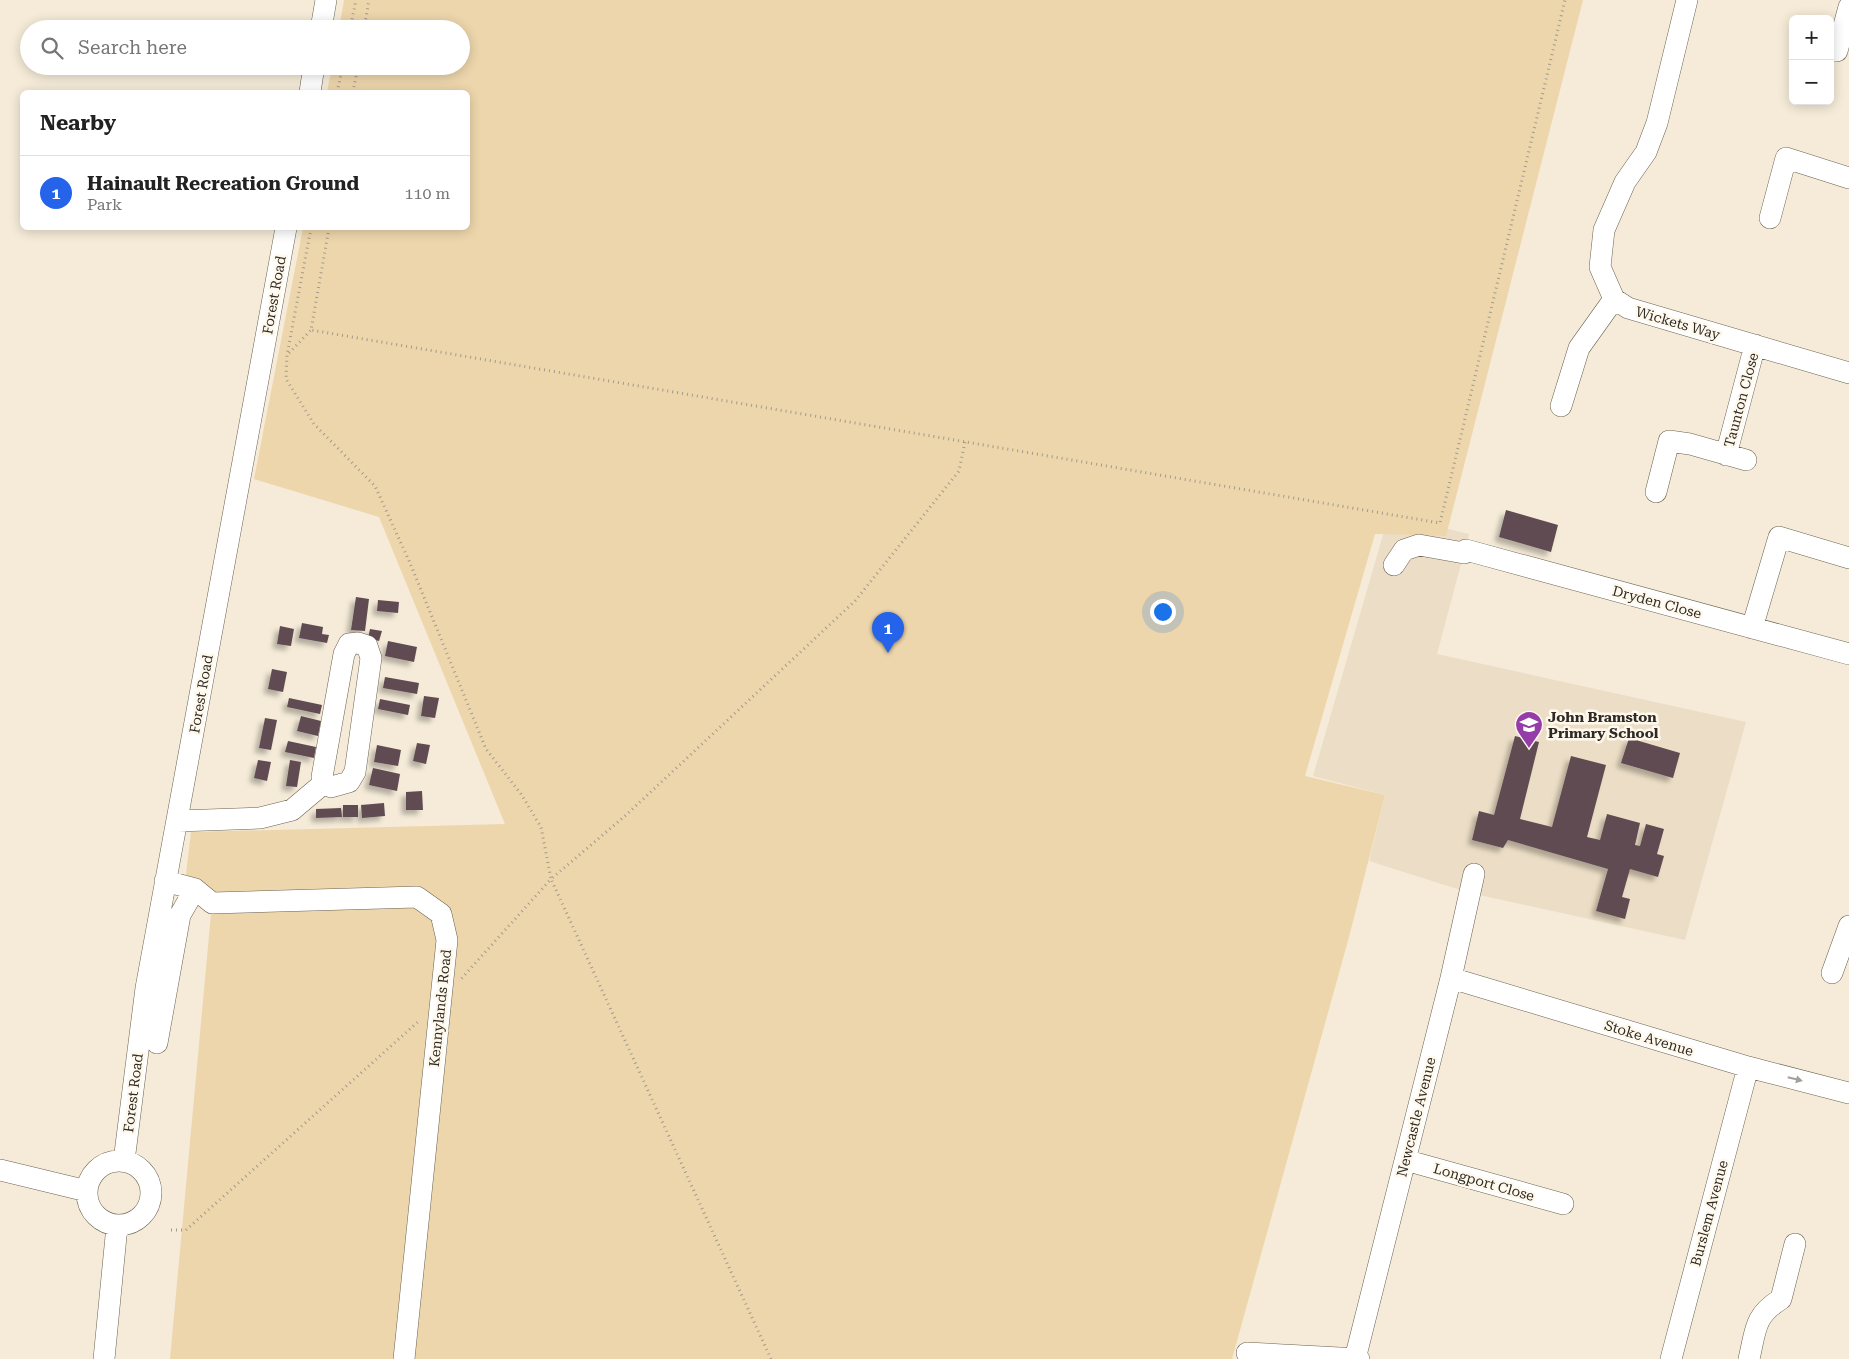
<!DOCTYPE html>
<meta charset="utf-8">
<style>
:root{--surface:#fff;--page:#f6f6f6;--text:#222;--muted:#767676;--line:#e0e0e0;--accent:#2563eb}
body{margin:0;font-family:"Roboto Serif",serif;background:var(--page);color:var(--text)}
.controls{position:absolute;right:15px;top:15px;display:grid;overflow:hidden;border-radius:8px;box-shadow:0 2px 12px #0003}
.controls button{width:45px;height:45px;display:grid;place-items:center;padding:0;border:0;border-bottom:1px solid var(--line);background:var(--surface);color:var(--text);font:25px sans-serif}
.you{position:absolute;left:1162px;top:611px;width:18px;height:18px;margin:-12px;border:4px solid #fff;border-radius:50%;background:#1a73e8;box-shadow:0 0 0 8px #1a73e833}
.badge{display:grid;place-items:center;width:32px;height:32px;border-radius:50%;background:var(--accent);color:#fff;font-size:16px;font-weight:700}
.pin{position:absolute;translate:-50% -41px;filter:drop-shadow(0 1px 2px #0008)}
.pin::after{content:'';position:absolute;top:26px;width:18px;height:15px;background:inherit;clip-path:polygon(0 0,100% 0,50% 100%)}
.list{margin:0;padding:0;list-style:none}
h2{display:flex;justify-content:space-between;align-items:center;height:65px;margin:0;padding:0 20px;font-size:21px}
h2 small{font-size:16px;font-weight:400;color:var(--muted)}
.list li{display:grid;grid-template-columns:32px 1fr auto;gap:15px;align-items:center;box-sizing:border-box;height:75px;padding:0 20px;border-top:1px solid var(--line)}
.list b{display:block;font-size:19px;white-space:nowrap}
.list p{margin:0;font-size:16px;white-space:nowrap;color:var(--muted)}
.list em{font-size:16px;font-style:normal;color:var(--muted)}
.icon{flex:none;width:28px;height:28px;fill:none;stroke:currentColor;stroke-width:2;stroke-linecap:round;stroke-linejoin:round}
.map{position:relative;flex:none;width:1849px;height:1359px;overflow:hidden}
.search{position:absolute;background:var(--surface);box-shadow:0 2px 12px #0003;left:20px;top:20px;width:450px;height:55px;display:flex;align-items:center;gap:12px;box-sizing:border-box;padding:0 18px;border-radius:28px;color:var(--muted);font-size:19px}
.panel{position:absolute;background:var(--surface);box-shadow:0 2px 12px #0003;left:20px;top:90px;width:450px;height:140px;border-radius:8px}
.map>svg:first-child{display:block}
.built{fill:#ecdec6}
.green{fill:#edd6ac}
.building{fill:#5f4c51;filter:url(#shadow)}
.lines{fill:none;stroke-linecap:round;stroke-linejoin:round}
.minor-casing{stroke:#6a6150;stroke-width:22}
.path{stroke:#a19a8c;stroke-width:3;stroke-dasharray:1 4;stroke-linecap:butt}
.minor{stroke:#fff;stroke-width:21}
.oneway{fill:#a1a09c}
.labels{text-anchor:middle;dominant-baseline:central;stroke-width:5;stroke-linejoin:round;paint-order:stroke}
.street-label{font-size:14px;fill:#2f2b24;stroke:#fff9ed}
.poi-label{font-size:14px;font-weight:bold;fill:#2f2b24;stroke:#fff9ed;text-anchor:start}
</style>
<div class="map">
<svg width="1849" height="1359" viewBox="0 0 1849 1359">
<defs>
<filter id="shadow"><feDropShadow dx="-4.5" dy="4.5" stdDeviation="2.5" flood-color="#0004"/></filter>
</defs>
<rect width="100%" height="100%" fill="#f5ebd8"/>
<path class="built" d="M 1389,514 L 1469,534 L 1437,654 L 1746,722 L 1685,940 L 1470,893 L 1369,861 L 1385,795 L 1313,776 Z"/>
<path class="green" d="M 344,0 L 1583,0 L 1446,536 L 1375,534 L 1305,776 L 1385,795 L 1349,937 L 1232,1359 L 170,1359 L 212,903 L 191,885 L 186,874 L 191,832 L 505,824 L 379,517 L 254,479 L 303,228 L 468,228 L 468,92 L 327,92 L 332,66 L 461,66 L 461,29 L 339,29 Z"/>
<path class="building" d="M 1506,510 L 1558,525 L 1551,552 L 1499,537 Z
M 356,597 L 369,599 L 365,631 L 351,630 Z
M 378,600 L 399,602 L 398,613 L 377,611 Z
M 302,623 L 323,627 L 322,634 L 329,635 L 327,643 L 299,638 Z
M 280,626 L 294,629 L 291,646 L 277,644 Z
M 370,629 L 382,631 L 379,641 L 368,638 Z
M 388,641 L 417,647 L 414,662 L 385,656 Z
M 272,669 L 287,672 L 283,692 L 268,689 Z
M 385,677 L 419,683 L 417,694 L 383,688 Z
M 424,696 L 439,698 L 435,718 L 421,716 Z
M 289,698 L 322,705 L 320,714 L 287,707 Z
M 380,699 L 410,705 L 408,715 L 378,709 Z
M 301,716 L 321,721 L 318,736 L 297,731 Z
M 265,718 L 277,720 L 271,750 L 259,748 Z
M 1515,736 L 1539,742 L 1520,819 L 1552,827 L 1571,756 L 1606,765 L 1587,837 L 1600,840 L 1607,814 L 1640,823 L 1635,845 L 1640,846 L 1646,824 L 1664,829 L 1657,854 L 1664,856 L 1658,877 L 1630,869 L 1622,897 L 1630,899 L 1625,919 L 1596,911 L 1608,869 L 1508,840 L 1503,848 L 1472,840 L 1479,811 L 1494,815 Z
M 1629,738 L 1680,753 L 1673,778 L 1621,763 Z
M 288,741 L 316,747 L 314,758 L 285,752 Z
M 417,743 L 430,745 L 426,764 L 413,761 Z
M 377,745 L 401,750 L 398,766 L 374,762 Z
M 258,760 L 271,762 L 267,781 L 254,778 Z
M 290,760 L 301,762 L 297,787 L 286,786 Z
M 373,768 L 400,774 L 397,791 L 369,785 Z
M 422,791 L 423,810 L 406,810 L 406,792 Z
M 384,803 L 385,816 L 362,818 L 361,805 Z
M 343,805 L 358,805 L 358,817 L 343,817 Z
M 341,808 L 342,817 L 316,818 L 316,809 Z"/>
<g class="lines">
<defs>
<path id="minor" d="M 1687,0 L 1657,123 L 1646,152 L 1625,182 L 1604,230 L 1600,267 L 1614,299 L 1628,308 L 1849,373
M 321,29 L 326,0
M 1837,51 L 1849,7
M 310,92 L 314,66
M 1770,218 L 1786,158 L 1849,178
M 1561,406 L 1579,348 L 1614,299
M 1726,455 L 1755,345
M 1656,492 L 1669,441 L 1690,444 L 1746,460
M 1394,565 L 1404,550 L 1419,545 L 1464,553 L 1466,550 L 1849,654
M 1752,628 L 1779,537 L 1849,558
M 178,821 L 260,818 L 292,810 L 324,783 L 322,777 L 344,654 L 349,644 L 358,643 L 367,646 L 371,658 L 355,772 L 349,782 L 331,787 L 324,783
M 165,881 L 195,889 L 212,903 L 417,897 L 441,914 L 447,940 L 404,1359
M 1832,973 L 1849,926
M 1451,978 L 1748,1067 L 1849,1093
M 157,1043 L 180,915 L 195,889
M 1405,1160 L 1563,1204
M87 1193a32 32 0 1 1 64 0a32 32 0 1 1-64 0Z
M 124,1161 L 146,988 L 286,228
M 0,1170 L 87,1191
M 1247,1353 L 1359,1359
M 104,1359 L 117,1226
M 1355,1359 L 1451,978 L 1474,874
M 1671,1359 L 1748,1067
M 1749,1359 C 1756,1329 1754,1316 1781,1299 L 1795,1244"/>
</defs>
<use href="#minor" class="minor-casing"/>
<path class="path" d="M 350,29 L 356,0
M 364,29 L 369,0
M 337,92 L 343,66
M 353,92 L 358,66
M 311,228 L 287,355 L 286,379 L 314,424 L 375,486 L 410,563 L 486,749 L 521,794 L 541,827 L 551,879 L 461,979
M 329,228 L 311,330 L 1440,523 L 1565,0
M 289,353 L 311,330
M 171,1230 L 186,1230 L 420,1020
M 771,1359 L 551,879 L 625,816 L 855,601 L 959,471 L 965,442"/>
<use href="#minor" class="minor"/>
</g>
<defs><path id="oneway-solid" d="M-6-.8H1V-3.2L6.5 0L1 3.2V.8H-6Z" transform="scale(1.25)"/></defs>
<use class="oneway" href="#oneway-solid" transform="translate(1795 1079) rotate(14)"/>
<defs>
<symbol id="school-pin" viewBox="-11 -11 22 30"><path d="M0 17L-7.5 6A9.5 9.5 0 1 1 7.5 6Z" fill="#943ca8" stroke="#fff9ed"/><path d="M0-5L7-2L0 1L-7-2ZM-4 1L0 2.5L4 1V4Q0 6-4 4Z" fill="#fff"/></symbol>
</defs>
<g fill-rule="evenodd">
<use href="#school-pin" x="1513" y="709" width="32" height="43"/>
</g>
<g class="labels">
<g class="street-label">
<text transform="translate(274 295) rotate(-80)">Forest Road</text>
<text transform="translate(1678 323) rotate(16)">Wickets Way</text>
<text transform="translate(1741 400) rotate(-75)">Taunton Close</text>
<text transform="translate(1657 602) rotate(15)">Dryden Close</text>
<text transform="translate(201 694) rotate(-80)">Forest Road</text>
<text transform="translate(440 1008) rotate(-84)">Kennylands Road</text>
<text transform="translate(1649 1038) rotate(17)">Stoke Avenue</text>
<text transform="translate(133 1093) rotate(-83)">Forest Road</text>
<text transform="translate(1416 1117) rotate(-76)">Newcastle Avenue</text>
<text transform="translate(1484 1182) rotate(16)">Longport Close</text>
<text transform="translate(1709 1213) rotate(-75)">Burslem Avenue</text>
</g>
<g class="poi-label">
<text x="1548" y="717">John Bramston<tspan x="1548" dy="16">Primary School</tspan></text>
</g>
</g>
</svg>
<div class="controls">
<button>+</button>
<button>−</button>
</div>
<div class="you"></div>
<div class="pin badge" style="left:888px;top:653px">1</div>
<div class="search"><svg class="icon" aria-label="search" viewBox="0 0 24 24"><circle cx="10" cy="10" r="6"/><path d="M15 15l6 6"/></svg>Search here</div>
<section class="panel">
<h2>Nearby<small></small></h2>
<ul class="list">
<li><span class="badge">1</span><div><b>Hainault Recreation Ground</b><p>Park</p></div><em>110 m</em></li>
</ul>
</section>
</div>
